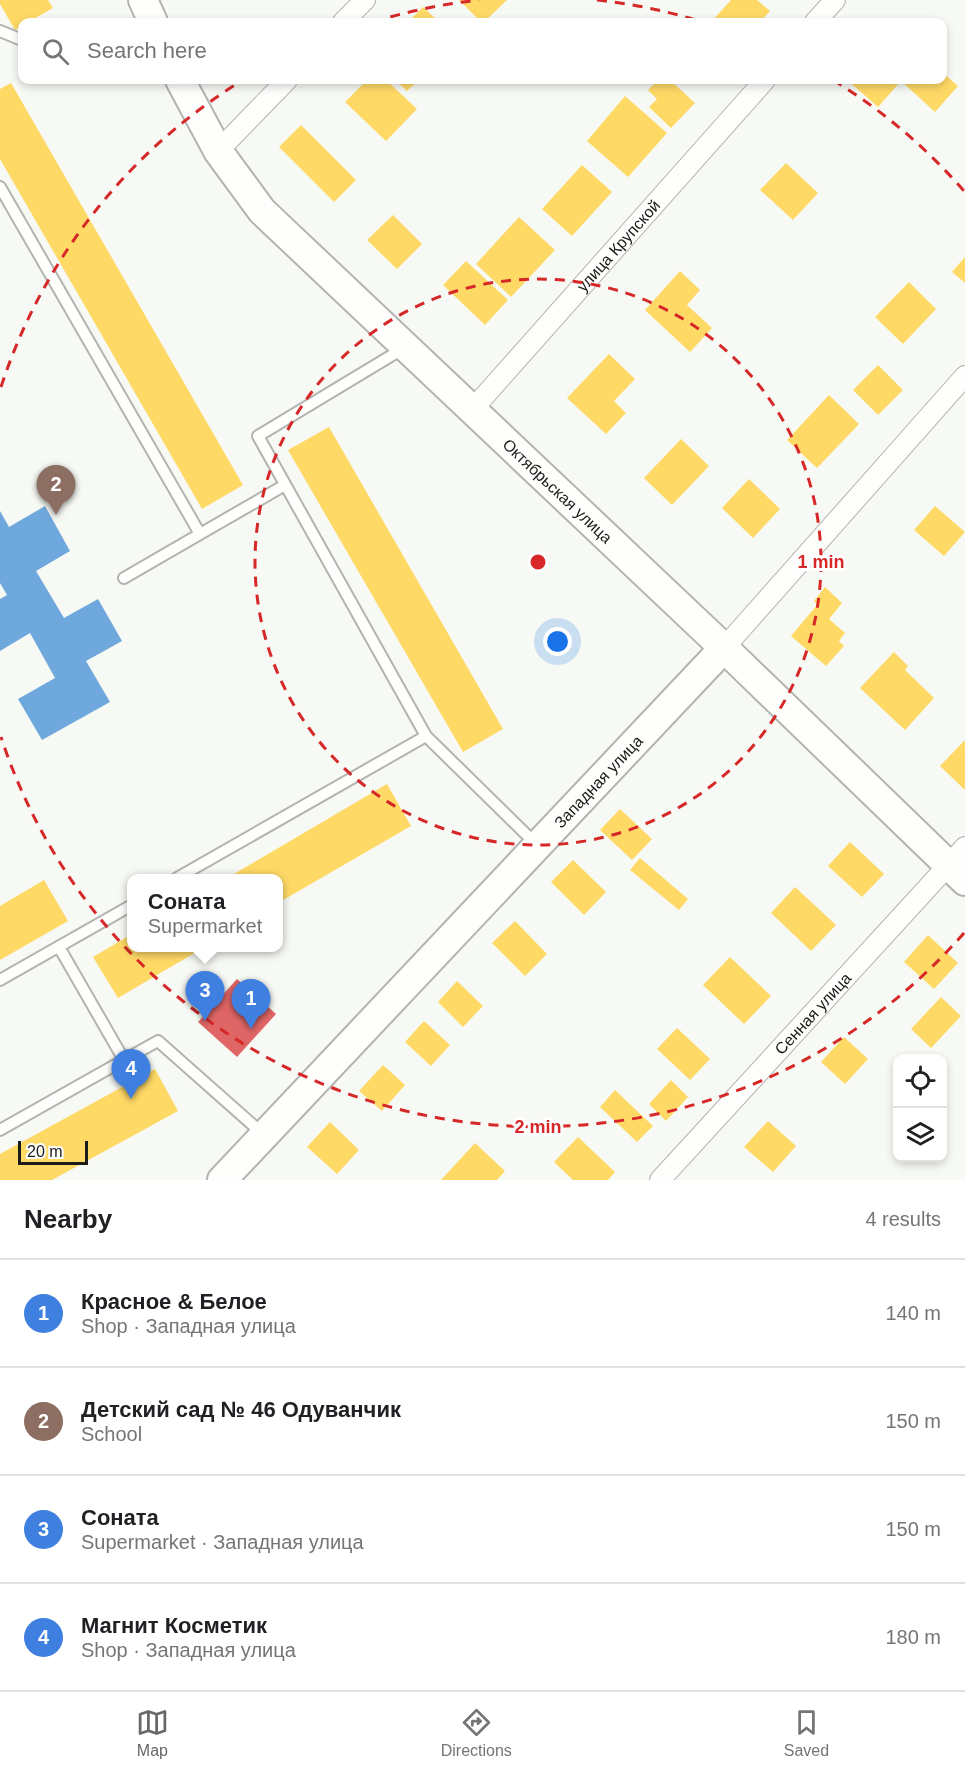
<!DOCTYPE html>
<meta charset="utf-8">
<style>
:root{--surface:#fff;--page:#f2f2f2;--text:#202124;--muted:#757577;--line:#e0e0e0;--accent:#676965}
body{margin:0;font-family:Arial,sans-serif;background:var(--page);color:var(--text)}
.controls{position:absolute;right:18px;bottom:18px;display:grid;overflow:hidden;border-radius:12px;box-shadow:0 3px 9px #0003}
.controls button{width:54px;height:54px;display:grid;place-items:center;padding:0;border:0;border-bottom:2px solid var(--line);background:var(--surface);color:var(--text);font:30px sans-serif}
.scale{position:absolute;left:18px;bottom:15px;width:70px;box-sizing:border-box;padding-left:6px;border:3px solid #1a1b18;border-top:0;font-size:16px;line-height:21px;white-space:nowrap;color:#1a1b18;-webkit-text-stroke:4px #fff;paint-order:stroke}
.you{position:absolute;left:558px;top:642px;width:21px;height:21px;margin:-15px;border:4px solid #fff;border-radius:50%;background:#1a73e8;box-shadow:0 0 0 9px #1a73e833}
.badge{display:grid;place-items:center;width:39px;height:39px;border-radius:50%;background:var(--accent);color:#fff;font-size:20px;font-weight:700}
.pin{position:absolute;translate:-50% -50px;filter:drop-shadow(0 2px 3px #0008)}
.pin::after{content:'';position:absolute;top:32px;width:21px;height:18px;background:inherit;clip-path:polygon(0 0,100% 0,50% 100%)}
.popup{position:absolute;left:127px;top:874px;width:156px;height:78px;box-sizing:border-box;display:grid;place-content:center;border-radius:12px;background:var(--surface);filter:drop-shadow(0 2px 4px #0005);font-size:20px;white-space:nowrap;color:var(--muted)}
.popup b{font-size:22px;color:var(--text)}
.popup::after{content:'';position:absolute;left:50%;top:100%;margin-left:-12px;border:12px solid transparent;border-top-color:var(--surface)}
.list{margin:0;padding:0;list-style:none}
h2{display:flex;justify-content:space-between;align-items:center;height:78px;margin:0;padding:0 24px;font-size:26px}
h2 small{font-size:20px;font-weight:400;color:var(--muted)}
.list li{display:grid;grid-template-columns:39px 1fr auto;gap:18px;align-items:center;box-sizing:border-box;height:108px;padding:0 24px;border-top:2px solid var(--line)}
.list b{display:block;font-size:22px;white-space:nowrap}
.list p{margin:0;font-size:20px;white-space:nowrap;color:var(--muted)}
.list em{font-size:20px;font-style:normal;color:var(--muted)}
.icon{flex:none;width:33px;height:33px;fill:none;stroke:currentColor;stroke-width:2;stroke-linecap:round;stroke-linejoin:round}
.map{position:relative;flex:none;width:965px;height:1180px;overflow:hidden}
.search{position:absolute;background:var(--surface);box-shadow:0 3px 9px #0003;left:18px;right:18px;top:18px;height:66px;display:flex;align-items:center;gap:15px;box-sizing:border-box;padding:0 21px;border-radius:12px;color:var(--muted);font-size:22px}
.sheet{height:510px;background:var(--surface)}
nav{display:flex;justify-content:space-around;align-items:center;box-sizing:border-box;height:84px;border-top:2px solid var(--line);background:var(--surface);font-size:16px;color:var(--muted)}
nav a{display:grid;justify-items:center;gap:3px}
nav .on{color:var(--accent)}
.map>svg:first-child{display:block}
.homes{fill:#ffd966}
.shops{fill:#e06666}
.schools{fill:#6fa8dc}
.lines{fill:none;stroke-linecap:round;stroke-linejoin:round}
.lane-casing{stroke:#b3b4b1;stroke-width:14}
.street-casing{stroke:#b3b4b1;stroke-width:22}
.secondary-casing{stroke:#b3b4b1;stroke-width:32}
.lane{stroke:#fefefd;stroke-width:10}
.street{stroke:#fefefd;stroke-width:20}
.secondary{stroke:#fefefd;stroke-width:28}
.ring{fill:none;stroke:#d62828;stroke-width:3;stroke-dasharray:10 8}
.labels{text-anchor:middle;dominant-baseline:central;stroke-width:6;stroke-linejoin:round;paint-order:stroke}
.street-label{font-size:16px;fill:#1a1b18;stroke:#fff}
.centre{fill:#d62828;stroke:#fff;stroke-width:3}
.ring-label{font-size:18px;text-anchor:middle;font-weight:bold;fill:#d62828;stroke:#fff;stroke-width:6;stroke-linejoin:round;paint-order:stroke}
</style>
<div class="map">
<svg width="965" height="1180" viewBox="0 0 965 1180">
<rect width="100%" height="100%" fill="#f7f9f4"/>
<path class="homes" d="M 0,0 L 48,0 L 53,8 L 28,22 L 22,22 L 22,26 L 15,30 L 0,4 Z
M 459,0 L 507,0 L 484,22 L 481,22 Z
M 731,0 L 757,0 L 770,11 L 760,22 L 711,22 Z
M 423,7 L 439,22 L 408,22 Z
M 942,72 L 958,86 L 935,112 L 901,81 L 878,107 L 847,80 L 942,80 Z
M 367,80 L 386,80 L 417,109 L 386,141 L 345,102 Z
M 395,80 L 419,80 L 407,91 Z
M 658,80 L 670,80 L 695,103 L 671,128 L 649,107 L 657,99 L 648,90 Z
M 11,83 L 243,485 L 202,509 L 0,159 L 0,89 Z
M 625,96 L 667,133 L 628,177 L 587,141 Z
M 301,125 L 356,180 L 334,202 L 279,147 Z
M 786,163 L 818,193 L 793,220 L 760,190 Z
M 582,165 L 612,192 L 572,236 L 542,209 Z
M 393,215 L 422,244 L 397,269 L 367,240 Z
M 519,217 L 555,250 L 511,297 L 476,264 Z
M 965,257 L 965,283 L 952,272 Z
M 466,261 L 508,300 L 485,325 L 443,285 Z
M 680,271 L 700,290 L 687,305 L 712,328 L 690,352 L 645,310 Z
M 909,282 L 936,309 L 903,344 L 875,317 Z
M 609,354 L 635,379 L 614,401 L 626,413 L 606,434 L 567,398 Z
M 878,365 L 903,390 L 878,415 L 853,390 Z
M 829,395 L 859,424 L 817,468 L 787,440 Z
M 329,427 L 503,729 L 463,752 L 288,450 Z
M 681,439 L 709,466 L 672,505 L 644,478 Z
M 749,479 L 780,509 L 753,538 L 722,508 Z
M 935,506 L 965,532 L 944,556 L 914,530 Z
M 825,587 L 842,603 L 829,619 L 845,633 L 839,641 L 844,646 L 826,666 L 791,636 L 817,605 L 814,601 Z
M 894,652 L 908,666 L 905,670 L 934,698 L 905,730 L 860,688 Z
M 965,740 L 965,790 L 940,766 Z
M 387,784 L 411,826 L 278,903 L 278,878 L 227,878 Z
M 620,809 L 652,839 L 632,860 L 600,830 Z
M 850,842 L 884,874 L 862,897 L 828,866 Z
M 640,858 L 688,899 L 679,910 L 630,870 Z
M 573,860 L 606,892 L 584,915 L 551,882 Z
M 44,880 L 68,921 L 0,960 L 0,906 Z
M 795,887 L 836,925 L 811,951 L 771,913 Z
M 515,921 L 547,954 L 525,976 L 492,943 Z
M 132,934 L 132,948 L 203,948 L 118,998 L 93,957 Z
M 928,935 L 958,963 L 934,989 L 904,962 Z
M 730,957 L 771,996 L 744,1024 L 703,985 Z
M 457,981 L 483,1006 L 463,1027 L 438,1002 Z
M 941,997 L 961,1016 L 931,1048 L 911,1029 Z
M 424,1021 L 450,1045 L 431,1066 L 405,1042 Z
M 677,1028 L 710,1059 L 690,1080 L 657,1049 Z
M 844,1037 L 868,1059 L 845,1084 L 821,1062 Z
M 383,1065 L 405,1085 L 382,1111 L 359,1091 Z
M 155,1069 L 178,1111 L 52,1180 L 0,1180 L 0,1154 Z
M 671,1080 L 688,1097 L 666,1121 L 649,1104 Z
M 615,1090 L 653,1126 L 637,1142 L 600,1107 Z
M 768,1121 L 796,1146 L 773,1172 L 744,1147 Z
M 330,1122 L 359,1150 L 337,1174 L 307,1147 Z
M 578,1137 L 615,1172 L 608,1180 L 573,1180 L 554,1162 Z
M 475,1143 L 505,1171 L 497,1180 L 441,1180 Z"/>
<path class="shops" d="M 237,979 L 276,1014 L 237,1057 L 198,1022 Z"/>
<path class="schools" d="M 45,506 L 70,551 L 36,571 L 64,618 L 98,599 L 122,641 L 86,661 L 110,702 L 42,740 L 18,699 L 55,678 L 30,633 L 0,651 L 0,599 L 7,595 L 0,583 L 0,511 L 9,527 Z"/>
<g class="lines">
<defs>
<path id="lane" d="M 0,31 L 22,40
M 0,187 L 200,534 L 285,485
M 404,348 L 258,436 L 426,736
M 124,578 L 200,534
M 177,878 L 426,736 L 537,845
M 0,980 L 132,905
M 124,1060 L 158,1041 L 263,1134
M 0,1130 L 124,1060 L 59,947"/>
<g id="street">
<path d="M 343,22 L 365,0"/>
<path d="M 815,22 L 835,0"/>
<path d="M 218,151 L 287,80"/>
<path id="s1" d="M 472,410 L 765,80"/>
<path d="M 724,648 L 965,376"/>
<path id="s2" d="M 660,1180 L 965,847"/>
</g>
<g id="secondary">
<path d="M 143,0 L 153,22"/>
<path id="s3" d="M 180,80 L 218,151 L 262,211 L 724,648 L 965,881"/>
<path id="s4" d="M 222,1180 L 724,648"/>
</g>
</defs>
<use href="#lane" class="lane-casing"/>
<use href="#street" class="street-casing"/>
<use href="#secondary" class="secondary-casing"/>
<use href="#lane" class="lane"/>
<use href="#street" class="street"/>
<use href="#secondary" class="secondary"/>
</g>
<g class="ring">
<circle cx="538" cy="562" r="283"/>
<path d="M964 933A565 565 0 0 1 1 737M1 387A565 565 0 0 1 243 80M373 22A565 565 0 0 1 479 0M597 0A565 565 0 0 1 703 22M833 80A565 565 0 0 1 964 191"/>
</g>
<g class="labels">
<g class="street-label">
<text stroke="none"><textPath href="#s1" startOffset="220">улица Крупской</textPath></text>
<text stroke="none"><textPath href="#s3" startOffset="562">Октябрьская улица</textPath></text>
<text stroke="none"><textPath href="#s4" startOffset="548">Западная улица</textPath></text>
<text stroke="none"><textPath href="#s2" startOffset="226">Сенная улица</textPath></text>
</g>
</g>
<circle cx="538" cy="562" r="9" class="centre"/>
<g class="ring-label">
<text x="821" y="568">1 min</text>
<text x="538" y="1133">2 min</text>
</g>
</svg>
<div class="controls">
<button><svg class="icon" aria-label="locate" viewBox="0 0 24 24"><circle cx="12" cy="12" r="6"/><path d="M12 2v4M12 18v4M2 12h4M18 12h4"/></svg></button>
<button><svg class="icon" aria-label="layers" viewBox="0 0 24 24"><path d="M12 4l9 5-9 5-9-5zM3 14l9 5 9-5"/></svg></button>
</div>
<div class="scale">20 m</div>
<div class="you"></div>
<div class="pin badge" style="left:251px;top:1029px;background:#3f7fe0">1</div>
<div class="pin badge" style="left:56px;top:515px;background:#8d6e63">2</div>
<div class="pin badge" style="left:205px;top:1021px;background:#3f7fe0">3</div>
<div class="popup"><b>Соната</b>Supermarket</div>
<div class="pin badge" style="left:131px;top:1099px;background:#3f7fe0">4</div>
<div class="search"><svg class="icon" aria-label="search" viewBox="0 0 24 24"><circle cx="10" cy="10" r="6"/><path d="M15 15l6 6"/></svg>Search here</div>
</div>
<section class="sheet">
<h2>Nearby<small>4 results</small></h2>
<ul class="list">
<li><span class="badge" style="background:#3f7fe0">1</span><div><b>Красное &amp; Белое</b><p>Shop · Западная улица</p></div><em>140 m</em></li>
<li><span class="badge" style="background:#8d6e63">2</span><div><b>Детский сад № 46 Одуванчик</b><p>School</p></div><em>150 m</em></li>
<li><span class="badge" style="background:#3f7fe0">3</span><div><b>Соната</b><p>Supermarket · Западная улица</p></div><em>150 m</em></li>
<li><span class="badge" style="background:#3f7fe0">4</span><div><b>Магнит Косметик</b><p>Shop · Западная улица</p></div><em>180 m</em></li>
</ul>
</section>
<nav>
<a class="on"><svg class="icon" aria-label="map" viewBox="0 0 24 24"><path d="M3 6l6-2 6 2 6-2v14l-6 2-6-2-6 2zM9 4v14M15 6v14"/></svg>Map</a>
<a><svg class="icon" aria-label="directions" viewBox="0 0 24 24"><path d="M12 3l9 9-9 9-9-9zM9 14v-3h6M13 9l2 2-2 2"/></svg>Directions</a>
<a><svg class="icon" aria-label="saved" viewBox="0 0 24 24"><path d="M7 4h10v16l-5-4-5 4z"/></svg>Saved</a>
</nav>
